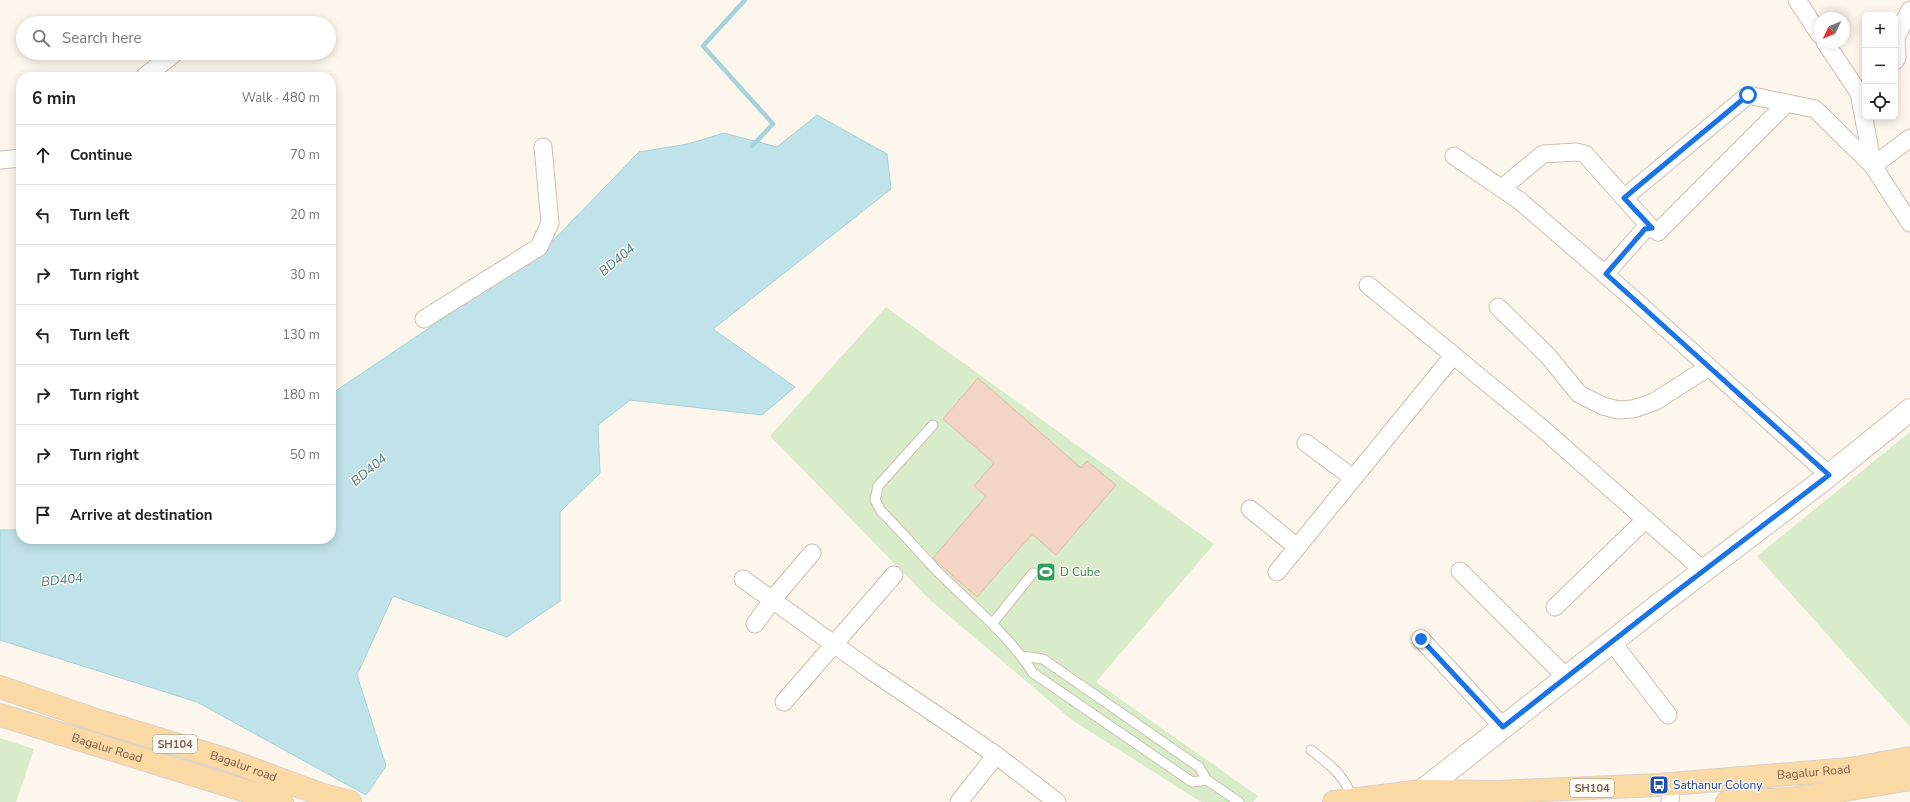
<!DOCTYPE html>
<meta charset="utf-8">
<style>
:root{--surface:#fff;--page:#f6f6f6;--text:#222;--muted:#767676;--line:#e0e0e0}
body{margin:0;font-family:"Nunito Sans",sans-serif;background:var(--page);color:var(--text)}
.controls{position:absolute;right:12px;top:12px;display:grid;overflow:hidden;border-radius:8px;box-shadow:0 2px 10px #0003}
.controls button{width:36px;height:36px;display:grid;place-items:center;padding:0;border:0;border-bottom:1px solid var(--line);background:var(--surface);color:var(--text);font:20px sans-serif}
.compass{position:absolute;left:1814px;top:12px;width:36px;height:36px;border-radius:50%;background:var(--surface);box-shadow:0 2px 10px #0003;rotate:226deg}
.stop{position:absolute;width:12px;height:12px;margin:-9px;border:3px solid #1a73e8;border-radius:50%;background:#fff}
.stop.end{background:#1a73e8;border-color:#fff;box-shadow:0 1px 4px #0008}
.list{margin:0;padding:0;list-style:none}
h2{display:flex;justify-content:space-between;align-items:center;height:52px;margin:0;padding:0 16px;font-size:17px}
h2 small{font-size:13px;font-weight:400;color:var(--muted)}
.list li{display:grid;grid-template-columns:26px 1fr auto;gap:12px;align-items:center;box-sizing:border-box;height:60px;padding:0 16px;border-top:1px solid var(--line)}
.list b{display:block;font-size:15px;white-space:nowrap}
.list em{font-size:13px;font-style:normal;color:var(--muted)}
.icon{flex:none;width:22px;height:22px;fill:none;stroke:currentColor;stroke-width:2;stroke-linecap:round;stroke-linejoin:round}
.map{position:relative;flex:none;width:1910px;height:802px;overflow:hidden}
.search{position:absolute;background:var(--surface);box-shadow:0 2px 10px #0003;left:16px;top:16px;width:320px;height:44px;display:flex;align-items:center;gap:10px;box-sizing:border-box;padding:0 14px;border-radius:22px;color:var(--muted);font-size:15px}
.panel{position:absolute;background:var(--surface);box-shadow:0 2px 10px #0003;left:16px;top:72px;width:320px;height:472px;border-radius:16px}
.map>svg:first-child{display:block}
.green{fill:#d8ecc9}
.water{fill:#bfe3e8;stroke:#a5d3da}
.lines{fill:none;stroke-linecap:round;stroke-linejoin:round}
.stream{stroke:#a5d3da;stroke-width:4.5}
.building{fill:#f3d5c3;stroke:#e6bba3}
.lane-casing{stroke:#d1beb0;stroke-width:11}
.street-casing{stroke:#d1beb0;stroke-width:19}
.secondary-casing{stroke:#d6c0b0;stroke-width:24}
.primary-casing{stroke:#dad1cd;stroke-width:24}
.lane{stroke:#fff;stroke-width:9}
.street{stroke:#fff;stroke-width:17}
.secondary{stroke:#fff;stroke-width:22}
.primary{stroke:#fbd9a5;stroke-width:22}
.route{stroke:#1a73e8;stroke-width:5}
.labels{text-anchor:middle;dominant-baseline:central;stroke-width:3;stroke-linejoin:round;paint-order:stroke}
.shield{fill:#fffaf3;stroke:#a28b7f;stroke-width:1}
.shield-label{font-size:11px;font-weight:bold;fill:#7a5c4d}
.leisure-label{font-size:12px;fill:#27864d;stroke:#fffaf3;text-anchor:start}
.street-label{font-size:12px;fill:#7a5c4d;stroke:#fffaf3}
.transit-label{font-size:12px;fill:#164399;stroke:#fffaf3;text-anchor:start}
.water-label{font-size:13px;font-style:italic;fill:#437c86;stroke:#fffaf3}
</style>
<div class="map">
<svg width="1910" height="802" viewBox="0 0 1910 802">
<rect width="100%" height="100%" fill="#fdf6ec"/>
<path class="green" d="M 886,307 L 1214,544 L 1096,682 L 1258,796 L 1253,802 L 1201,802 L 1072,720 L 930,600 L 770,436 Z
M 1910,432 L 1910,727 L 1757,556 Z
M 0,738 L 34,749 L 16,802 L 0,802 Z"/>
<path class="water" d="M 817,115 L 887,154 L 891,189 L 713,329 L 795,387 L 762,415 L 630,400 L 598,425 L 600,473 L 560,512 L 560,601 L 507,637 L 393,596 L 357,675 L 386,766 L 366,795 L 197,702 L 0,640 L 0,530 L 21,530 L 21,539 L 331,539 L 331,394 L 542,252 L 639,152 L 688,144 L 724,133 L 777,147 Z"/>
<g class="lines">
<path class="stream" d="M 745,0 L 703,46 L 773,124 L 752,146"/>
</g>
<path class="building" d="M 978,378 L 1081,468 L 1087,461 L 1116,485 L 1056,555 L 1032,534 L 977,597 L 933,558 L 986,496 L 974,486 L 994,463 L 943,419 Z"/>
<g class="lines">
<defs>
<path id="lane" d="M 933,425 L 878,486 L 875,500 L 881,511 C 901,531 919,552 938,572 C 971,605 1008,634 1033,673 L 1192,782 L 1207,780
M 992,624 L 1033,573
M 1022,656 L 1043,659 L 1199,767 L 1207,780 L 1239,802
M 1311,750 C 1329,764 1347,777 1352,800"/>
<path id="street" d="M 1797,0 L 1820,35
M 1895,39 L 1910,10
M 1825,42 L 1859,93 L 1873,166
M 1895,61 L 1897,58 L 1896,37
M 144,77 L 175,53
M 1454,156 L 1520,201 L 1630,296 L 1829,475
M 0,160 L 21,158
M 1873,166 L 1910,138
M 1502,188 L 1543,154 L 1576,152 L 1585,154 L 1651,228 L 1658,232 L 1787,103
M 1624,198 L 1748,95 L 1815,109 L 1873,166 L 1910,223
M 1605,274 L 1645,229 L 1651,228
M 1368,285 L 1543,429 L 1704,571
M 1498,307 L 1549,357 L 1579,394 L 1603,406 L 1618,410 L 1633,409 L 1654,402 L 1709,367
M 424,319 L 539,247 L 550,223 L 543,147
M 1306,443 L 1353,478
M 1250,509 L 1297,547
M 1460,571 L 1567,678
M 1277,572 L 1453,356
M 743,579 L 870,670 L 996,755 L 1057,802
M 1555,607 L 1645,520
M 755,624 L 773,599 L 812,553
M 1421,639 L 1503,727
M 1612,642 L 1668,715
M 784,702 L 894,575
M 959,802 L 996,755
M 1670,802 L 1671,783"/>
<path id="secondary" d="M 1422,802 L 1422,791 L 1660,604 L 1818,484 L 1910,410"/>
<g id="primary">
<path id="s1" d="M 0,687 L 99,721 L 228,760 L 320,794 L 350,802"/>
<path id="s2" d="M 0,715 L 282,802"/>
<path id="s3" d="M 1334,802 L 1422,791 L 1496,792 L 1659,785 L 1850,769 L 1910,758"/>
<path d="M 1727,802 L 1790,799 L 1910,779"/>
</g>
</defs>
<use href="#lane" class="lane-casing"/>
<use href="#street" class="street-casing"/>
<use href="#secondary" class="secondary-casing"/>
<use href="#primary" class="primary-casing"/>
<use href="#lane" class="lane"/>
<use href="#street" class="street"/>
<use href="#secondary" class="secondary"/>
<use href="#primary" class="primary"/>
</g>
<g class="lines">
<path class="route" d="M 1421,639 L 1503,727 L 1660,604 L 1829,475 L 1606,274 L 1645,229 L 1652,228 L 1624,198 L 1748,95"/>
</g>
<defs>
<symbol id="stadium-square" viewBox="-11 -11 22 22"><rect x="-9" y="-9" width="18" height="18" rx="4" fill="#2e9e5b" stroke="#fffaf3"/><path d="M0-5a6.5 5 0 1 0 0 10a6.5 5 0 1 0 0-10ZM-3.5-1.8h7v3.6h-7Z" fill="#fff"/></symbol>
<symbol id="bus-square" viewBox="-11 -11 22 22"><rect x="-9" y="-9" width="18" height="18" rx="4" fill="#1a4fb4" stroke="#fffaf3"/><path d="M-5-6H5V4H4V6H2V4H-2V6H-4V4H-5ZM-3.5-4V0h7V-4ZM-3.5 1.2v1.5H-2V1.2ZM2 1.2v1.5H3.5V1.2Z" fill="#fff"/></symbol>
</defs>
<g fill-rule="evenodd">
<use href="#stadium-square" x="1035" y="561" width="22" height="22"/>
<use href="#bus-square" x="1648" y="774" width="22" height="22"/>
</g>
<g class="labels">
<g class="shield">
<rect x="153" y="735" width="44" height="18" rx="3"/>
<rect x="1570" y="779" width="44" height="18" rx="3"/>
</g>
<g class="shield-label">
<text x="175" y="744">SH104</text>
<text x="1592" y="788">SH104</text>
</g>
<g class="leisure-label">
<text x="1060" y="572">D Cube</text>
</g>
<g class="street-label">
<text stroke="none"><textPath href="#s2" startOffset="112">Bagalur Road</textPath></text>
<text stroke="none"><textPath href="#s1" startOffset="256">Bagalur road</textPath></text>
<text stroke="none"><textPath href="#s3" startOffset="481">Bagalur Road</textPath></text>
</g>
<g class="transit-label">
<text x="1673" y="785">Sathanur Colony</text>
</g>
<g class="water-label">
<text transform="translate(617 260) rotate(-40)">BD404</text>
<text transform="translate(369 470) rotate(-40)">BD404</text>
<text transform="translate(62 580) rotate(-6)">BD404</text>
</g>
</g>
</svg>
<div class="controls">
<button>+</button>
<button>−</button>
<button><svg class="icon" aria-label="locate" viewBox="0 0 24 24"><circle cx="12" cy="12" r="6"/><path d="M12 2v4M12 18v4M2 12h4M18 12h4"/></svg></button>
</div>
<svg class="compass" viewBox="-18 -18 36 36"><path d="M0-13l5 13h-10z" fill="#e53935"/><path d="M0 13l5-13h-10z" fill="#767676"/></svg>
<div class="stop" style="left:1748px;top:95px"></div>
<div class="stop end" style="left:1421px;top:639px"></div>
<div class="search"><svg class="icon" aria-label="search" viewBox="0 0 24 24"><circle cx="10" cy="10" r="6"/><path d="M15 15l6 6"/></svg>Search here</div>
<section class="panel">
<h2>6 min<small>Walk · 480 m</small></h2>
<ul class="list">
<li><svg class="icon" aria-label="ahead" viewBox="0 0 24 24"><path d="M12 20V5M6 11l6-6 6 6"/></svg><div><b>Continue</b></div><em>70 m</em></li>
<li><svg class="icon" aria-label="left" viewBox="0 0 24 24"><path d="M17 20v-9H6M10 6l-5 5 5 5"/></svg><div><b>Turn left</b></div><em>20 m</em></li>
<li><svg class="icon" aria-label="right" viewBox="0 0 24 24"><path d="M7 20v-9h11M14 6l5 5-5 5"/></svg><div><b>Turn right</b></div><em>30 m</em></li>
<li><svg class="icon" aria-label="left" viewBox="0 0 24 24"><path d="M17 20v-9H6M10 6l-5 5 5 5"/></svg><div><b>Turn left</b></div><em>130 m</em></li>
<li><svg class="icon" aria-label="right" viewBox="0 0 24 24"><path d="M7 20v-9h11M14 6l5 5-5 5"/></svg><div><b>Turn right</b></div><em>180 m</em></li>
<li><svg class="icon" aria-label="right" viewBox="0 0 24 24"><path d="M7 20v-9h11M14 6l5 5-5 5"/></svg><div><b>Turn right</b></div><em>50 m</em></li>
<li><svg class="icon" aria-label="arrive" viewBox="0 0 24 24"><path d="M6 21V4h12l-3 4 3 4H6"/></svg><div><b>Arrive at destination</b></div></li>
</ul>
</section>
</div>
